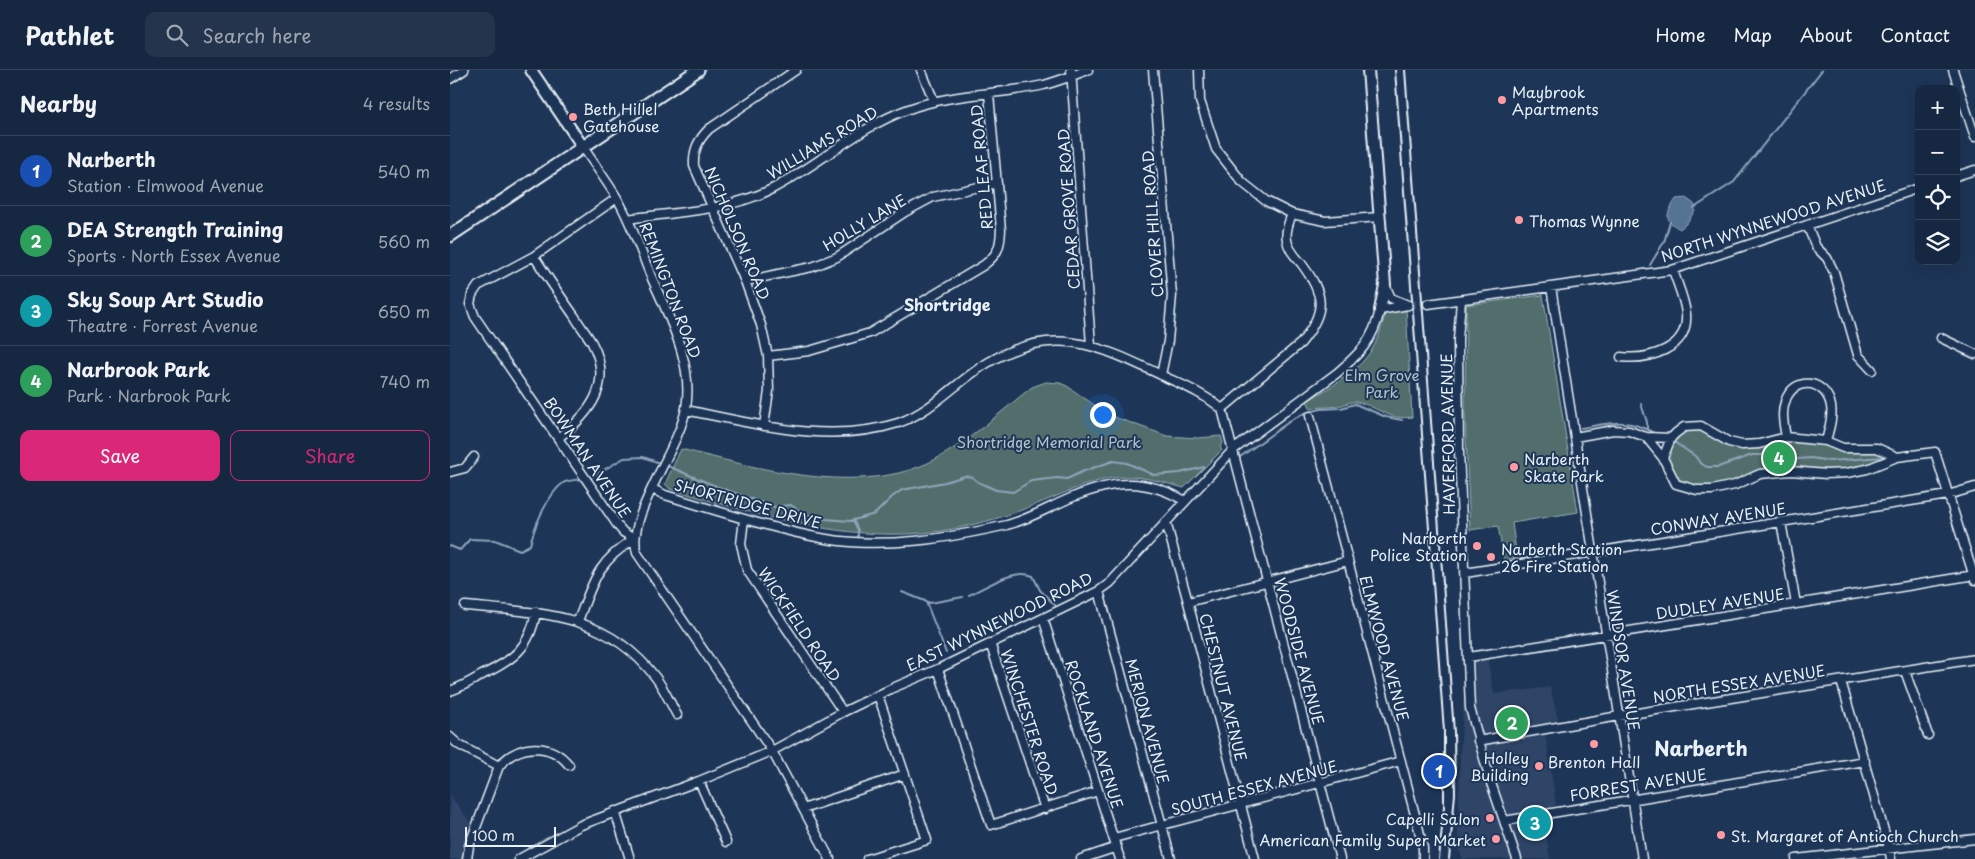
<!DOCTYPE html>
<meta charset="utf-8">
<style>
:root{--surface:#162841;--page:#23344c;--text:#f1f3f6;--muted:#9ea6b1;--line:#35445a;--accent:#db2777}
body{margin:0;font-family:"Playpen Sans",sans-serif;background:var(--page);color:var(--text)}
.controls{position:absolute;right:15px;top:15px;display:grid;overflow:hidden;border-radius:10px;box-shadow:0 5px 20px #0002}
.controls button{width:45px;height:45px;display:grid;place-items:center;padding:0;border:0;border-bottom:1px solid var(--line);background:var(--surface);color:var(--text);font:25px sans-serif}
.scale{position:absolute;left:15px;bottom:12px;width:91px;box-sizing:border-box;padding-left:5px;border:2px solid #e8f1f8;border-top:0;font-size:14px;line-height:18px;white-space:nowrap;color:#e8f1f8;-webkit-text-stroke:4px #1d3557;paint-order:stroke}
.you{position:absolute;left:652px;top:344px;width:18px;height:18px;margin:-12px;border:4px solid #fff;border-radius:50%;background:#1a73e8;box-shadow:0 0 0 8px #1a73e833}
.badge{display:grid;place-items:center;width:32px;height:32px;border-radius:50%;background:var(--accent);color:#fff;font-size:16px;font-weight:700}
.pin{position:absolute;translate:-50% -50%;border:2px solid #fff;box-shadow:0 1px 5px #0006}
.list{margin:0;padding:0;list-style:none}
h2{display:flex;justify-content:space-between;align-items:center;height:65px;margin:0;padding:0 20px;font-size:21px}
h2 small{font-size:16px;font-weight:400;color:var(--muted)}
.list li{display:grid;grid-template-columns:32px 1fr auto;gap:15px;align-items:center;box-sizing:border-box;height:70px;padding:0 20px;border-top:1px solid var(--line)}
.list b{display:block;font-size:19px;white-space:nowrap}
.list p{margin:0;font-size:16px;white-space:nowrap;color:var(--muted)}
.list em{font-size:16px;font-style:normal;color:var(--muted)}
.actions{display:flex;gap:10px;padding:15px 20px}
.actions a{flex:1;padding:11px 0;border:1px solid var(--accent);border-radius:10px;text-align:center;font-size:18px;color:var(--accent)}
.actions .main{background:var(--accent);color:#fff}
.icon{flex:none;width:28px;height:28px;fill:none;stroke:currentColor;stroke-width:2;stroke-linecap:round;stroke-linejoin:round}
.map{position:relative;flex:none;width:1525px;height:789px;overflow:hidden}
header{display:flex;align-items:center;gap:30px;box-sizing:border-box;height:70px;padding:0 25px;background:var(--surface);border-bottom:1px solid var(--line)}
header strong{font-size:24px}
nav{display:flex;gap:28px;margin-inline-start:auto;font-size:18px}
.search{width:350px;height:45px;background:var(--page);display:flex;align-items:center;gap:12px;box-sizing:border-box;padding:0 18px;border-radius:10px;color:var(--muted);font-size:19px}
main{display:flex}
aside{flex:1;background:var(--surface)}
.map>svg:first-child{display:block}
.built{fill:#2e4468}
.green{fill:#516e6c;stroke:#9cb0b2}
.water{fill:#557393;stroke:#90a5bb}
.lines{fill:none;stroke-linecap:round;stroke-linejoin:round}
.stream{stroke:#90a5bb;stroke-width:2}
.minor-tunnel{stroke:#3b516f;stroke-width:8;stroke-dasharray:8 4;stroke-linecap:butt}
.minor-casing{stroke:#e8f1f8;stroke-width:11}
.major-casing{stroke:#e8f1f8;stroke-width:14}
.highway-casing{stroke:#e8f1f8;stroke-width:15}
.minor{stroke:#1d3557;stroke-width:8}
.major{stroke:#1d3557;stroke-width:10}
.highway{stroke:#1d3557;stroke-width:11}
.rail{stroke:#e8f1f8;stroke-width:2}
.poi-dot{fill:#ff9aa2;stroke:#1d3557;stroke-width:2}
.labels{text-anchor:middle;dominant-baseline:central;stroke-width:4;stroke-linejoin:round;paint-order:stroke}
.poi-label{font-size:15px;fill:#e8f1f8;stroke:#1d3557;text-anchor:start}
.street-label{font-size:15px;fill:#e8f1f8;stroke:#1d3557}
.park-label{font-size:15px;fill:#b3c3c7;stroke:#1d3557}
.neighbourhood-label{font-size:16px;font-weight:bold;fill:#e8f1f8;stroke:#1d3557}
.district-label{font-size:20px;font-weight:bold;fill:#e8f1f8;stroke:#1d3557}
</style>
<header>
<strong>Pathlet</strong>
<div class="search"><svg class="icon" aria-label="search" viewBox="0 0 24 24"><circle cx="10" cy="10" r="6"/><path d="M15 15l6 6"/></svg>Search here</div>
<nav><a>Home</a><a>Map</a><a>About</a><a>Contact</a></nav>
</header>
<main>
<aside>
<h2>Nearby<small>4 results</small></h2>
<ul class="list">
<li><span class="badge" style="background:#1a4fb4">1</span><div><b>Narberth</b><p>Station · Elmwood Avenue</p></div><em>540 m</em></li>
<li><span class="badge" style="background:#2e9e5b">2</span><div><b>DEA Strength Training</b><p>Sports · North Essex Avenue</p></div><em>560 m</em></li>
<li><span class="badge" style="background:#0f9aa8">3</span><div><b>Sky Soup Art Studio</b><p>Theatre · Forrest Avenue</p></div><em>650 m</em></li>
<li><span class="badge" style="background:#2e9e5b">4</span><div><b>Narbrook Park</b><p>Park · Narbrook Park</p></div><em>740 m</em></li>
</ul>
<div class="actions"><a class="main">Save</a><a>Share</a></div>
</aside>
<div class="map">
<svg width="1525" height="789" viewBox="0 0 1525 789">
<rect width="100%" height="100%" fill="#1d3557"/>
<filter id="ink" filterUnits="userSpaceOnUse"><feTurbulence type="fractalNoise" baseFrequency=".02" numOctaves="2"/><feDisplacementMap in="SourceGraphic" scale="10" xChannelSelector="R" yChannelSelector="G"/><feConvolveMatrix kernelMatrix="1 2 1 2 8 2 1 2 1" color-interpolation-filters="sRGB"/></filter>
<g filter="url(#ink)">
<path class="built" d="M 1037,588 L 1044,624 L 1100,617 L 1109,653 L 1094,655 L 1106,734 L 1093,746 L 1100,789 L 1013,789 L 1008,778 L 1010,683 L 1016,593 Z
M 0,725 L 25,759 L 17,789 L 0,789 Z"/>
<path class="green" d="M 1093,225 L 1128,442 L 1062,453 L 1067,488 L 1054,490 L 1048,456 L 1020,460 L 1015,346 L 1016,235 Z
M 956,238 L 962,347 C 939,351 927,336 907,332 C 900,331 894,335 888,336 C 878,338 870,336 861,339 L 857,331 C 882,316 911,301 925,274 C 930,265 933,251 936,241 Z
M 596,312 L 610,313 L 617,316 L 659,345 L 717,366 L 748,368 L 771,366 L 773,373 L 770,377 L 772,380 L 734,418 C 714,413 696,406 675,407 C 642,408 612,425 582,436 C 552,448 522,456 491,461 C 397,474 309,445 220,419 L 215,414 L 231,379 C 306,398 411,428 484,390 C 520,371 550,342 582,317 Z
M 1251,356 L 1292,375 L 1336,367 L 1393,378 L 1412,377 L 1447,387 L 1417,399 L 1310,404 L 1262,420 L 1226,414 L 1213,388 L 1226,363 Z"/>
<path class="water" d="M 1236,128 L 1244,134 L 1245,141 L 1236,154 L 1230,159 C 1212,150 1217,143 1226,129 Z"/>
<g class="lines">
<path class="stream" d="M 1244,138 L 1284,112 L 1372,0
M 1200,195 L 1214,172 L 1220,152
M 1191,334 L 1197,352 L 1197,358
M 1131,358 C 1162,353 1177,347 1206,364
M 1224,372 L 1245,386 L 1250,393 L 1257,397 L 1268,397 L 1302,385 L 1316,385 L 1335,390 L 1361,388 L 1380,391 L 1433,387
M 790,387 L 843,349 L 855,343 L 871,339 L 891,338 L 905,334 L 936,347 L 952,350
M 215,395 L 268,417 L 324,437 L 341,435 L 354,444 L 375,449 L 400,451 L 425,444 L 442,427 L 452,420 L 495,412 L 515,406 L 522,407 L 528,412 L 546,420 L 563,422 L 581,411 L 607,408 L 617,409 L 634,401 L 663,391 L 677,393 L 704,405 L 730,403 L 754,397
M 140,408 L 174,388 L 193,387 L 210,393
M 403,450 L 408,460 L 408,466
M 0,476 L 10,480 L 20,469 L 45,470 L 70,480 L 80,475 C 84,457 98,424 113,413 C 118,410 127,410 132,409
M 452,522 L 480,533 L 513,527
M 519,525 C 537,517 563,498 583,506 L 590,520 L 605,535
M 476,532 L 496,583"/>
<path class="minor-tunnel" d="M 958,235 L 978,234"/>
<defs>
<path id="minor" d="M 471,0 L 484,31
M 621,0 L 641,275
M 703,0 L 722,225 L 718,271 L 711,305
M 749,0 L 750,31 L 766,79 L 792,112 L 816,131 L 842,144 L 875,151 L 930,147
M 1503,0 L 1525,67
M 0,9 L 14,0
M 133,77 C 144,94 156,110 167,128 C 181,152 190,179 200,204 C 218,246 244,292 236,338 C 229,380 175,447 187,483 L 322,681 L 380,789
M 1506,106 L 1525,100
M 167,128 L 84,186 L 28,216 L 22,225 L 20,234 L 25,247 L 40,269 L 168,456 L 173,462 L 184,469
M 178,149 C 226,142 278,141 322,119 C 369,95 407,58 456,40 C 500,23 549,25 594,15 C 609,11 624,5 638,0
M 1357,155 L 1366,177 L 1377,188 L 1384,202 L 1408,285 L 1422,300
M 84,186 C 97,207 111,227 125,247 C 130,256 137,264 142,273 C 164,314 140,344 108,368
M 295,211 L 362,197 L 387,187 L 455,142 L 483,127 L 547,113
M 935,215 L 941,228 L 958,235
M 1101,217 L 1192,789
M 1011,230 L 1008,270 L 1009,381 L 1020,638 L 1040,710 L 1067,789
M 978,234 L 1222,200 L 1469,118
M 1491,268 L 1525,284
M 318,286 L 359,281 L 420,263 L 534,195 C 548,184 550,178 551,160 L 539,24
M 1171,287 C 1199,290 1239,279 1236,244 C 1235,230 1227,213 1223,200
M 772,339 L 851,273 C 877,241 875,225 851,193 C 845,186 838,179 837,170 C 835,161 839,152 842,144
M 236,340 C 305,354 379,375 448,353 C 483,341 508,310 539,292 C 603,254 648,275 709,304 C 732,315 753,323 772,339 L 890,789
M 860,346 L 969,760 L 973,778 L 973,789
M 314,356 L 319,321 L 318,286 L 311,255 L 295,211 L 244,96 C 243,80 248,70 259,59 L 346,0
M 1125,367 L 1163,360 L 1179,361 L 1196,367 L 1221,368
M 1196,367 L 1213,388 L 1226,414 L 1247,420 L 1262,420 L 1285,415 L 1310,404 L 1341,401 L 1376,404 L 1397,403 L 1417,399 L 1447,387 L 1485,382 L 1525,510
M 1336,367 C 1334,356 1331,343 1335,332 C 1343,305 1376,309 1381,336 C 1383,348 1379,359 1376,371
M 1213,388 L 1221,368 L 1226,363 L 1234,357 L 1251,356 L 1279,372 L 1292,375 L 1309,374 L 1336,367 L 1376,371 L 1393,378 L 1427,378 L 1447,387
M 0,402 L 15,398 L 24,387
M 202,419 L 215,425 C 268,441 322,459 376,469 C 436,479 499,468 557,455 C 580,449 601,436 623,427 C 665,410 696,408 735,431
M 294,449 L 291,474 L 297,500 L 393,642
M 716,452 L 738,532 L 805,789
M 1331,452 L 1346,534
M 1015,503 L 1498,425 L 1525,417
M 649,521 L 721,789
M 738,532 L 898,491
M 15,536 C 90,543 156,542 206,608 C 215,620 220,633 227,645
M 593,548 L 670,789
M 128,551 C 143,512 147,492 184,469
M 540,573 L 595,739
M 1019,587 L 1525,505
M 488,599 L 541,755 L 648,721
M 1455,601 L 1478,665
M 1391,611 L 1439,778 L 1441,789
M 0,621 C 11,617 22,611 32,605 C 63,590 80,578 86,542
M 0,667 L 9,675 L 49,696
M 1028,671 L 1169,646 L 1525,589
M 249,711 L 276,772
M 353,739 L 455,704
M 165,741 L 180,789
M 1054,751 L 1415,691
M 664,768 L 951,691
M 17,789 L 19,776 L 49,696 C 68,674 100,671 119,695
M 69,789 L 131,755 L 249,711 L 322,681 L 393,642 L 445,617 L 488,599 L 649,521 L 660,513 L 783,380 L 887,303 C 910,283 923,271 930,240 L 958,235
M 417,789 L 477,770 L 428,625
M 631,789 L 667,777
M 1346,789 L 1525,769"/>
<path id="major" d="M 81,0 L 133,77
M 918,0 L 935,215 L 930,240"/>
<path id="highway" d="M 0,166 L 248,0"/>
</defs>
<use href="#minor" class="minor-casing"/>
<use href="#major" class="major-casing"/>
<use href="#highway" class="highway-casing"/>
<use href="#minor" class="minor"/>
<use href="#major" class="major"/>
<use href="#highway" class="highway"/>
<path class="rail" d="M 945,0 L 994,661 L 994,736 L 989,789
M 955,0 L 1004,662 L 1005,724 L 999,789"/>
</g>
</g>
<g class="poi-dot">
<circle cx="1052" cy="30" r="5"/>
<circle cx="123" cy="47" r="5"/>
<circle cx="1069" cy="150" r="5"/>
<circle cx="1064" cy="397" r="5"/>
<circle cx="1027" cy="476" r="5"/>
<circle cx="1041" cy="487" r="5"/>
<circle cx="1144" cy="674" r="5"/>
<circle cx="1089" cy="696" r="5"/>
<circle cx="1040" cy="748" r="5"/>
<circle cx="1271" cy="765" r="5"/>
<circle cx="1046" cy="769" r="5"/>
</g>
<g class="labels">
<g class="poi-label">
<text x="1062" y="21">Maybrook<tspan x="1062" dy="17">Apartments</tspan></text>
<text x="133" y="38">Beth Hillel<tspan x="133" dy="17">Gatehouse</tspan></text>
<text x="1079" y="150">Thomas Wynne</text>
<text x="1074" y="388">Narberth<tspan x="1074" dy="17">Skate Park</tspan></text>
<text x="1017" y="467" text-anchor="end">Narberth<tspan x="1017" dy="17">Police Station</tspan></text>
<text x="1051" y="478">Narberth Station<tspan x="1051" dy="17">26 Fire Station</tspan></text>
<text x="1079" y="687" text-anchor="end">Holley<tspan x="1079" dy="17">Building</tspan></text>
<text x="1144" y="691" text-anchor="middle">Brenton Hall</text>
<text x="1030" y="748" text-anchor="end">Capelli Salon</text>
<text x="1281" y="765">St. Margaret of Antioch Church</text>
<text x="1036" y="769" text-anchor="end">American Family Super Market</text>
</g>
<g class="street-label">
<text transform="translate(372 72) rotate(-31)">WILLIAMS ROAD</text>
<text transform="translate(531 97) rotate(-95)">RED LEAF ROAD</text>
<text transform="translate(618 139) rotate(-94)">CEDAR GROVE ROAD</text>
<text transform="translate(1323 150) rotate(-18)">NORTH WYNNEWOOD AVENUE</text>
<text transform="translate(414 152) rotate(-31)">HOLLY LANE</text>
<text transform="translate(702 154) rotate(-94)">CLOVER HILL ROAD</text>
<text transform="translate(288 163) rotate(67)">NICHOLSON ROAD</text>
<text transform="translate(221 220) rotate(69)">REMINGTON ROAD</text>
<text transform="translate(997 364) rotate(-91)">HAVERFORD AVENUE</text>
<text transform="translate(138 387) rotate(56)">BOWMAN AVENUE</text>
<text transform="translate(298 433) rotate(15)">SHORTRIDGE DRIVE</text>
<text transform="translate(1268 448) rotate(-9)">CONWAY AVENUE</text>
<text transform="translate(1270 533) rotate(-9)">DUDLEY AVENUE</text>
<text transform="translate(549 551) rotate(-26)">EAST WYNNEWOOD ROAD</text>
<text transform="translate(350 554) rotate(56)">WICKFIELD ROAD</text>
<text transform="translate(935 578) rotate(75)">ELMWOOD AVENUE</text>
<text transform="translate(850 581) rotate(75)">WOODSIDE AVENUE</text>
<text transform="translate(1174 590) rotate(81)">WINDSOR AVENUE</text>
<text transform="translate(1289 613) rotate(-9)">NORTH ESSEX AVENUE</text>
<text transform="translate(774 617) rotate(76)">CHESTNUT AVENUE</text>
<text transform="translate(698 651) rotate(75)">MERION AVENUE</text>
<text transform="translate(580 652) rotate(72)">WINCHESTER ROAD</text>
<text transform="translate(645 664) rotate(72)">ROCKLAND AVENUE</text>
<text transform="translate(1188 714) rotate(-9)">FORREST AVENUE</text>
<text transform="translate(804 717) rotate(-15)">SOUTH ESSEX AVENUE</text>
</g>
<g class="park-label">
<text x="932" y="304">Elm Grove<tspan x="932" dy="17">Park</tspan></text>
<text x="599" y="371">Shortridge Memorial Park</text>
</g>
<g class="neighbourhood-label">
<text x="497" y="234">Shortridge</text>
</g>
<g class="district-label">
<text x="1251" y="678">Narberth</text>
</g>
</g>
</svg>
<div class="controls">
<button>+</button>
<button>−</button>
<button><svg class="icon" aria-label="locate" viewBox="0 0 24 24"><circle cx="12" cy="12" r="6"/><path d="M12 2v4M12 18v4M2 12h4M18 12h4"/></svg></button>
<button><svg class="icon" aria-label="layers" viewBox="0 0 24 24"><path d="M12 4l9 5-9 5-9-5zM3 14l9 5 9-5"/></svg></button>
</div>
<div class="scale">100 m</div>
<div class="you"></div>
<div class="pin badge" style="left:989px;top:701px;background:#1a4fb4">1</div>
<div class="pin badge" style="left:1062px;top:653px;background:#2e9e5b">2</div>
<div class="pin badge" style="left:1085px;top:753px;background:#0f9aa8">3</div>
<div class="pin badge" style="left:1329px;top:388px;background:#2e9e5b">4</div>
</div>
</main>
